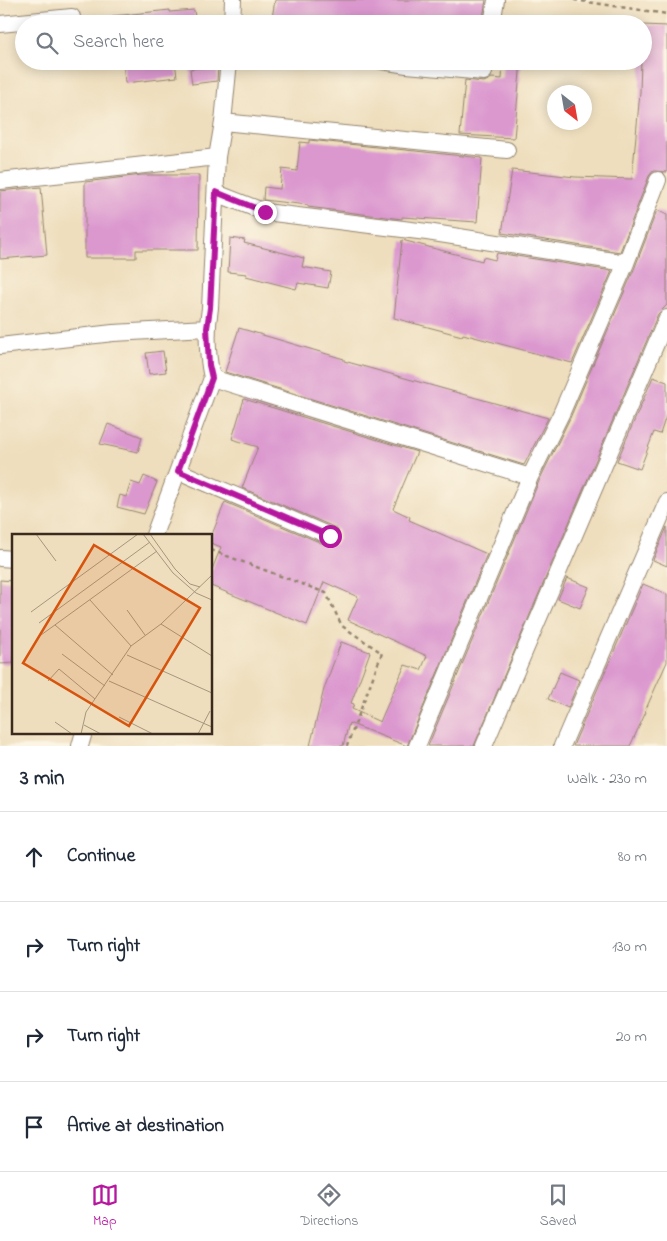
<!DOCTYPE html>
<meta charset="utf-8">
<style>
:root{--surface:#fff;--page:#f6f6f7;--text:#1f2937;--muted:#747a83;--line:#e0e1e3;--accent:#b5179e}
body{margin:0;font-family:"Indie Flower",sans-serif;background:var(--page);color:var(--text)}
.compass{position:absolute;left:547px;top:85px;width:45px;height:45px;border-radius:50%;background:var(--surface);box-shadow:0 2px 12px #0003;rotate:149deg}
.stop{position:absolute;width:15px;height:15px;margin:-11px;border:4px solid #b5179e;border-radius:50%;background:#fff}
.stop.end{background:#b5179e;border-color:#fff;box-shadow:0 1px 5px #0008}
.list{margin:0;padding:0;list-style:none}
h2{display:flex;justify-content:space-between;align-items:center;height:65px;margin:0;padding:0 20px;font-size:21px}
h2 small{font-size:16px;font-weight:400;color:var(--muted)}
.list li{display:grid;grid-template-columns:32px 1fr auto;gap:15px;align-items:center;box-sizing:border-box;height:90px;padding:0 20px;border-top:1px solid var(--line)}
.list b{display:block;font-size:19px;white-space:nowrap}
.list em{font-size:16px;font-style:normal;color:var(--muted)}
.icon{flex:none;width:28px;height:28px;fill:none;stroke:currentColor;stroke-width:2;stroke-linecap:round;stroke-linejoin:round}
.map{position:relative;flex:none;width:667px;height:746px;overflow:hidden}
.search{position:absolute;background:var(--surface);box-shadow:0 2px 12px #0003;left:15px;right:15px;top:15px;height:55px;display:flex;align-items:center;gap:12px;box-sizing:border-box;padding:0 18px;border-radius:28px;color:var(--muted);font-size:19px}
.sheet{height:425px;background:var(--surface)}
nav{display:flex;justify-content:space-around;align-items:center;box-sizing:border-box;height:70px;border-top:1px solid var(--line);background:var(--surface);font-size:14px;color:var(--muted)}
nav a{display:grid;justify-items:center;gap:2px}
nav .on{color:var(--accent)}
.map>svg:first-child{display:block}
.building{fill:#db98cf}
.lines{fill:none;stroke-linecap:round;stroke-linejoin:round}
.minor-casing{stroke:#94846e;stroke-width:18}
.path{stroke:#94846e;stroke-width:2.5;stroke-dasharray:4 4;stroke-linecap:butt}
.minor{stroke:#fff;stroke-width:16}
.route{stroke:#b5179e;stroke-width:6}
.inset-road{fill:none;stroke:#a6967d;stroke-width:1}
.view{fill:#d7540e;fill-opacity:0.15;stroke:#d7540e;stroke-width:2.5}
.inset-edge{fill:none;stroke:#3b2a1e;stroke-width:2.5}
</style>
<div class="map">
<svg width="667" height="746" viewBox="0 0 667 746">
<rect width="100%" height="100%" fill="#fcf5e5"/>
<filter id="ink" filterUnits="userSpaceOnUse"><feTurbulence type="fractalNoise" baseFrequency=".02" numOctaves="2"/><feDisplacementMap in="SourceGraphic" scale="10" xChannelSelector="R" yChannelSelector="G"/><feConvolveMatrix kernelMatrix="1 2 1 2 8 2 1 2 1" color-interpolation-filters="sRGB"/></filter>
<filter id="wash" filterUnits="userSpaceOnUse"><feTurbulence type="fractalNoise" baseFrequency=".0096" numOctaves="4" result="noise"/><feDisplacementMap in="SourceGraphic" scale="20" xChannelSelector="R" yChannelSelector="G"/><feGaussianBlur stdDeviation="1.12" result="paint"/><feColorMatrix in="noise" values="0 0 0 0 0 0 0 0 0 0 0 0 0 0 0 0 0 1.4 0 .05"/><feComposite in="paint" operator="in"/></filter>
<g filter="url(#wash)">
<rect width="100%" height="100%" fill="#eedebd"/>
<g id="blocks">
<path class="building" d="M 275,0 L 486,0 L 482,24 L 271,24 Z
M 170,10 L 170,12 L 194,10 L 196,24 L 113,24 L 113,16 Z
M 643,25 L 667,26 L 667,172 L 653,171 L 649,176 L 620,252 L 502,233 L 512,170 L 575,177 L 632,179 L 640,92 L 641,61 L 643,61 Z
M 123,61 L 175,61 L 177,77 L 125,83 Z
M 503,61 L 521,61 L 514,138 L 460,135 L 465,80 L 484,82 L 492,78 L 502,79 Z
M 218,66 L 217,81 L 192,84 L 190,69 Z
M 309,140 L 482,158 L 477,222 L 402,217 L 402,219 L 308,207 L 308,205 L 263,200 L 264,187 L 280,189 L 282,169 L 297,171 L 300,142 L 309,143 Z
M 142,175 L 199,175 L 198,250 L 136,250 L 136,258 L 85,258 L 85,182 Z
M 41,187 L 47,255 L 0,259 L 0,191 Z
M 657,210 L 667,215 L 667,305 L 658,314 L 474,746 L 428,746 L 539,481 L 570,418 L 635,267 Z
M 230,238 L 245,240 L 244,243 L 304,258 L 302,267 L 331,272 L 328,288 L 298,283 L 296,289 L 246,276 L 247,274 L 228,272 Z
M 402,240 L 482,261 L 483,257 L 495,260 L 497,253 L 612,271 L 572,363 L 463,334 L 462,336 L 394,318 Z
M 239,328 L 344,359 L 344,361 L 548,418 L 524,465 L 225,372 Z
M 163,351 L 166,372 L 149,374 L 146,353 Z
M 653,377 L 667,382 L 667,413 L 660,434 L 654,432 L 640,469 L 617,461 Z
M 244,399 L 417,452 L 393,509 L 410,517 L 409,520 L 487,554 L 407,746 L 349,723 L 343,746 L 310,746 L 324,689 L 341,642 L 370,652 L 351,703 L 354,704 L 352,709 L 380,722 L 405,665 L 421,670 L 427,656 L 348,620 L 358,597 L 324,582 L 307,625 L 211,586 L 211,572 L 221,547 L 211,543 L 211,537 L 225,502 L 326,545 L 336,544 L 339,539 L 338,530 L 334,527 L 242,488 L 258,447 L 232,439 Z
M 108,424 L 142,437 L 138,452 L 100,444 Z
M 144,476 L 157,482 L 144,514 L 117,507 L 120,495 L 126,497 L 131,482 L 140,485 Z
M 667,527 L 667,566 L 653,560 Z
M 567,578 L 589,587 L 580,608 L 558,599 Z
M 0,580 L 14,581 L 14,663 L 0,664 Z
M 643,584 L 667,594 L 667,662 L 645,711 L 646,712 L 630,746 L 573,746 Z
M 560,672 L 579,680 L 568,708 L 548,699 Z"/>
</g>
</g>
<g filter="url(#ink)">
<use href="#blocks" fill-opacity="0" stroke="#94846e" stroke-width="1"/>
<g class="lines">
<defs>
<path id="minor" d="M 0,24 L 72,17
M 232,24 L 233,0
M 492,24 L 496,0
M 382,61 L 407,65 L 484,72 L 486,61
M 223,122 L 507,150
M 0,181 L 217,157
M 216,193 L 265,212 L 427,232 L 626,263
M 0,346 L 113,333 L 207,328
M 212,378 L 530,477
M 178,471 L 330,536
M 154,535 L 212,378 C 207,354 206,331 210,308 L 217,157 L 223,122 L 229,61
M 0,558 L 14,559
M 80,746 L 84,732
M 417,746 L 530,477 L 561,414 L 626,263 L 658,180
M 484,746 L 667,318
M 562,746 L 667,502"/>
</defs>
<use href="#minor" class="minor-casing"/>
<path class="path" d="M 574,0 L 667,14
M 211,550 L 326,593 L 342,626 L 382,653 L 347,746"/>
<use href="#minor" class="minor"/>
</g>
</g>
<g class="lines" filter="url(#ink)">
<path class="route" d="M 265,212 L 216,192 L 210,308 L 207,328 L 209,365 L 212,378 L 178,471 L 330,536"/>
</g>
<g transform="translate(12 534)">
<rect width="200" height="200" fill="#eedebd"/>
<path class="inset-road" d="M 24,0 L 44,27M 131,0 L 161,39 L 184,59 L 200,66M 138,0 L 163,35 L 178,50 L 188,53M 78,66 L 119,112M 115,76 L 133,101M 19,78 L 126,0M 27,89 L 138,8M 149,90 L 200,122M 43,91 L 101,141M 29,101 L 145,17M 50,120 L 93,152M 115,121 L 200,159M 36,147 L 47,135 L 83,165M 97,147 L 200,193M 107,183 L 141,200M 43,188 L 60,200M 72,191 L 89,200M 69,200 L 74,178 L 119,112 L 149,90 L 200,41M 186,200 L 198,177"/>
<path class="view" d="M 82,11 L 188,74 L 117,192 L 11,129 Z"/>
<rect width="200" height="200" class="inset-edge"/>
</g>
</svg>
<svg class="compass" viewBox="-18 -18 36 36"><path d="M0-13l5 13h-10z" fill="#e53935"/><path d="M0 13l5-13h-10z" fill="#747a83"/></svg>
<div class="stop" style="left:330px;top:536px"></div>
<div class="stop end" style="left:265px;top:212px"></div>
<div class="search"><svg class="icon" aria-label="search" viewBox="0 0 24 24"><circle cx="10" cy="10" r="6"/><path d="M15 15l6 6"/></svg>Search here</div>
</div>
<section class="sheet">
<h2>3 min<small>Walk · 230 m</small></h2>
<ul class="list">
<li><svg class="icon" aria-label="ahead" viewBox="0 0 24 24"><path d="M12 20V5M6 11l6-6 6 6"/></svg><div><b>Continue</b></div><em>80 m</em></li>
<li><svg class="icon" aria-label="right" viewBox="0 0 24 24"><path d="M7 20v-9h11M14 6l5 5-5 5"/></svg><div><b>Turn right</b></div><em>130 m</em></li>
<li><svg class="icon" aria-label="right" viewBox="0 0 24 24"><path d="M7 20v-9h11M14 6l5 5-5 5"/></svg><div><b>Turn right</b></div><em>20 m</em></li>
<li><svg class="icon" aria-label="arrive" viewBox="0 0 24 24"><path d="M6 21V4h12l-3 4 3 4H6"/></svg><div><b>Arrive at destination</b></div></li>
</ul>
</section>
<nav>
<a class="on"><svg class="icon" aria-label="map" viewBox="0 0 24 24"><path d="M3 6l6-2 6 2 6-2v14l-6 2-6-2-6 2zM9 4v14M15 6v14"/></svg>Map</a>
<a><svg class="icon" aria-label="directions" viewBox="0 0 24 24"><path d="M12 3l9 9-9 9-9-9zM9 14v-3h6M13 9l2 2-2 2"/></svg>Directions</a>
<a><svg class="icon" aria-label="saved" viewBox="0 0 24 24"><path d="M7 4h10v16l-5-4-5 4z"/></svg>Saved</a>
</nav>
